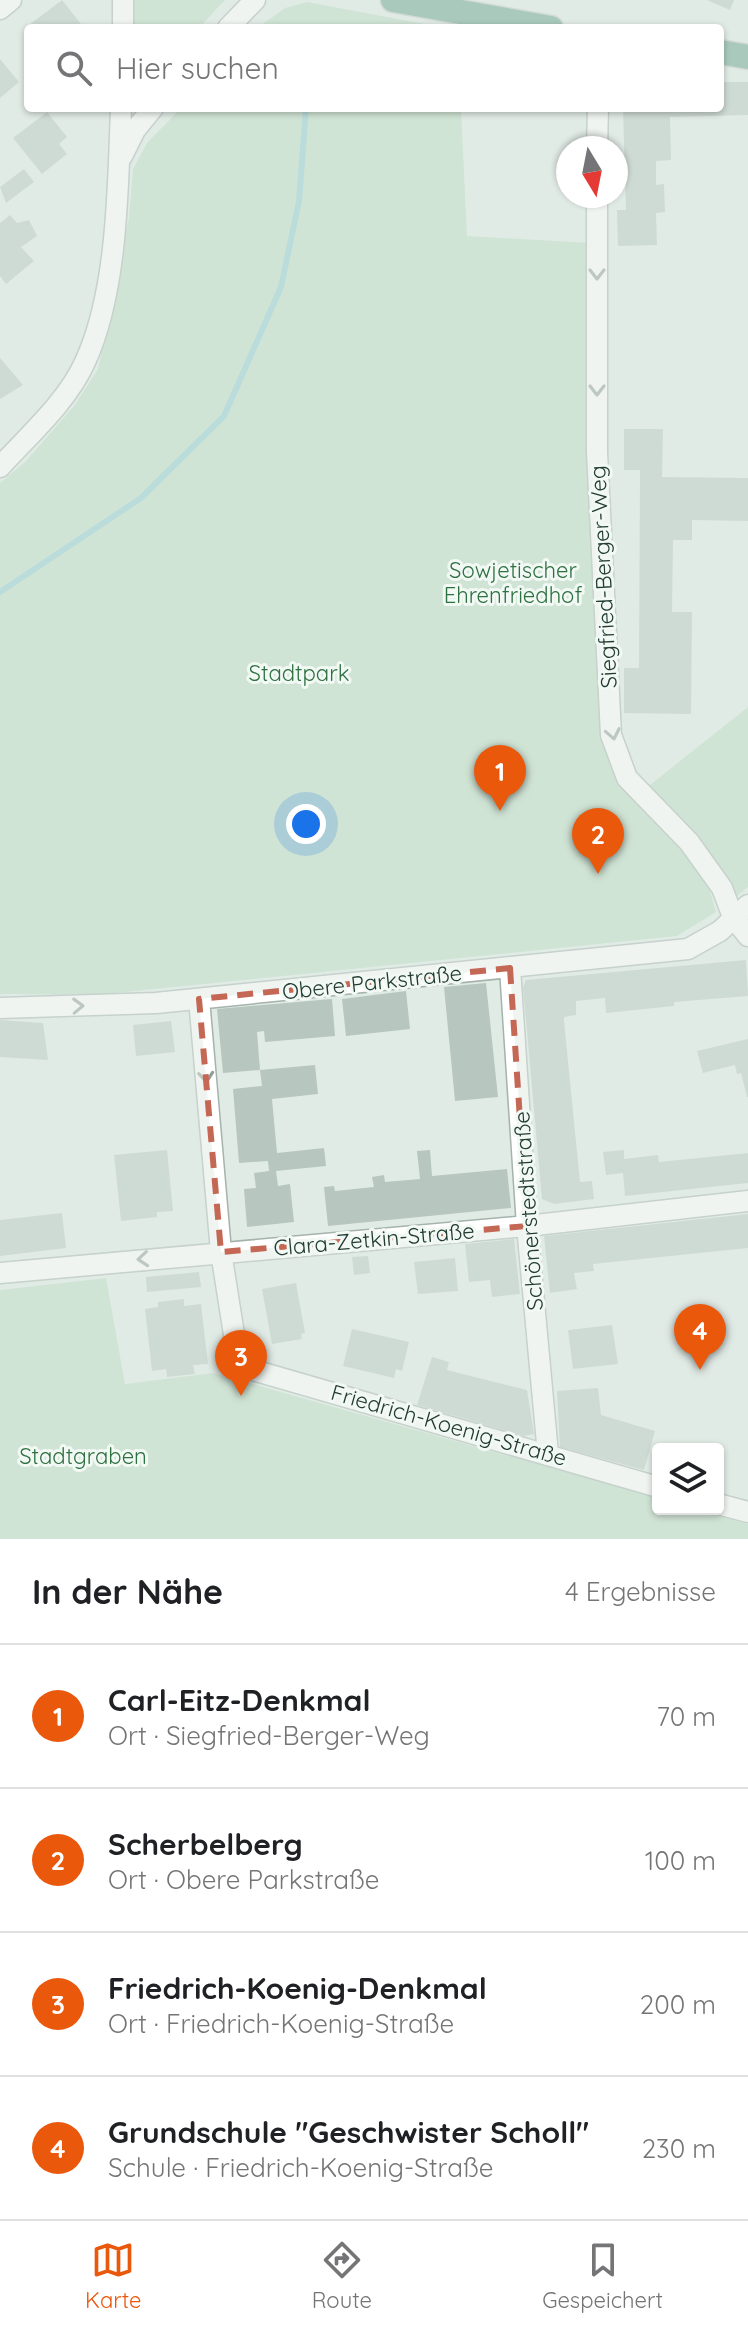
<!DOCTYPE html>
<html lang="de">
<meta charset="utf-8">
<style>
:root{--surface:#fff;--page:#f2f2f2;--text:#202124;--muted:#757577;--line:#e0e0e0;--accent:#ea580c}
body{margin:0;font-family:Quicksand,sans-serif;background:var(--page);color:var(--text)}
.controls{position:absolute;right:24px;bottom:24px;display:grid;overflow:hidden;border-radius:8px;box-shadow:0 2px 6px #0004}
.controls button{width:72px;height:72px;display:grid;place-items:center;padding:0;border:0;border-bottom:2px solid var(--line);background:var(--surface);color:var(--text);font:40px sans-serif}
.compass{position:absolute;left:556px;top:136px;width:72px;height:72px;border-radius:50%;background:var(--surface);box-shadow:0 2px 6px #0004;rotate:170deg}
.you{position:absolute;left:306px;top:824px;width:28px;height:28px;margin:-20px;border:6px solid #fff;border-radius:50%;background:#1a73e8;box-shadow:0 0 0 12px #1a73e833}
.badge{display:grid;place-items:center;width:52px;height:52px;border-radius:50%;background:var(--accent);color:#fff;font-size:26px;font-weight:700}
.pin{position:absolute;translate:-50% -66px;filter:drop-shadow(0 2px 4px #0008)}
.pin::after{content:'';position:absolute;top:42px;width:28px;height:24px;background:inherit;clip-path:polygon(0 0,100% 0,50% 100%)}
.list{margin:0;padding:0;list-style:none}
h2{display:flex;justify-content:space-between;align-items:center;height:104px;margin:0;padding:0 32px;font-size:34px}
h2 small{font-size:26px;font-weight:400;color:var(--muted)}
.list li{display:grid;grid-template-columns:52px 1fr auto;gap:24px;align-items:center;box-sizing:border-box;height:144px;padding:0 32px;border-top:2px solid var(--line)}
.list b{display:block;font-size:30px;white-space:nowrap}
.list p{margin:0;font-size:26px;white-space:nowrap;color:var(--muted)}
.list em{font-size:26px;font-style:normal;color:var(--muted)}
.icon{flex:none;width:44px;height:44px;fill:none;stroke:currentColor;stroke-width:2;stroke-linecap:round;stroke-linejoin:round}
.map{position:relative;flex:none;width:748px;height:1539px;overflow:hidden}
.search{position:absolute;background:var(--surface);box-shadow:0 2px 6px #0004;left:24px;right:24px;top:24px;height:88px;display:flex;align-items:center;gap:20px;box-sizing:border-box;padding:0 28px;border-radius:8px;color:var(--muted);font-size:30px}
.sheet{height:680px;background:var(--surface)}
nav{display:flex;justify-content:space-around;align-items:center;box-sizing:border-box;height:112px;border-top:2px solid var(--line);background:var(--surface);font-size:22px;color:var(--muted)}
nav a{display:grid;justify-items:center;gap:4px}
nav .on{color:var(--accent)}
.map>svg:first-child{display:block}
.green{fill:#bbdcc1}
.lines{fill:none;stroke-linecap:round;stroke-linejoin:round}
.stream{stroke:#8bcbcf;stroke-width:6}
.building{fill:#b7c6bf}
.minor-casing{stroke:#a4b3ac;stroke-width:23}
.major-casing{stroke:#c1c8c6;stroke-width:27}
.minor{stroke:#fff;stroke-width:20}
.major{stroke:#679f8c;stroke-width:24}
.oneway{stroke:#909e98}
.marked{fill:none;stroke:#c46855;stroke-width:6;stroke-dasharray:16 10;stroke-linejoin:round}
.labels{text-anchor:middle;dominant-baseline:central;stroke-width:6;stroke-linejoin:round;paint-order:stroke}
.park-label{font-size:22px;fill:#2e7141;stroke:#f2f8f4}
.street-label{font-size:22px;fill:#223c32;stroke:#f2f8f4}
</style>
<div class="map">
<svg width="748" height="1539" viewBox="0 0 748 1539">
<rect width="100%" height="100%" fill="#e1ebe6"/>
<path class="green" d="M 127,0 L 225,0 L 199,28 L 126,28 Z
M 307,2 L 446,28 L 257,28 L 285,8 Z
M 181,108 L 461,108 L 467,236 L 591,243 L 595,625 L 608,735 L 710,891 L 716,912 L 677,936 L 95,995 L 0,994 L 0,483 L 25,462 L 74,406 L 98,369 L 129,217 L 133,169 L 147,143 Z
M 748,707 L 748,887 L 728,903 L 641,792 Z
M 106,1278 L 125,1384 L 213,1373 L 658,1498 L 658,1509 L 697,1509 L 748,1524 L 748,1539 L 0,1539 L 0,1290 Z"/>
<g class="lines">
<path class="stream" d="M 0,592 L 141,498 L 224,416 L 281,287 L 299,201 L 306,108"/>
</g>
<path class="building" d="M 62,0 L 81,24 L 75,28 L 31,28 L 29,25 Z
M 707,0 L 734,0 L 730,10 Z
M 0,59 L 19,82 L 0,98 Z
M 720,82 L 748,82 L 748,115 L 670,117 L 671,160 L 656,161 L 656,185 L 664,184 L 665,212 L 656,213 L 657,245 L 618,246 L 617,210 L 626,210 L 623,108 L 720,108 Z
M 47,112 L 67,137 L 59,144 L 67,154 L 42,174 L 13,138 Z
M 24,169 L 34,182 L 6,203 L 0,187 Z
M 10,215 L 17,223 L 29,220 L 37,236 L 21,247 L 34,261 L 6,284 L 0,276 L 0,223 Z
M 0,358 L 23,385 L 0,399 Z
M 624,429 L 663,429 L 662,477 L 748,478 L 748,521 L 692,520 L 692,540 L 673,540 L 672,612 L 692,612 L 691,714 L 624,713 L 624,668 L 639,668 L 640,470 L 624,470 Z
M 746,960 L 748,996 L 674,1002 L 674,1006 L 606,1013 L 605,998 L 576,1001 L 576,1015 L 564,1017 L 564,1021 L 580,1182 L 592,1181 L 594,1199 L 554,1204 L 542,1199 L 523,987 L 526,980 Z
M 486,983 L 498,1097 L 455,1101 L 444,987 Z
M 406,991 L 410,1029 L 346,1036 L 342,999 Z
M 332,999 L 335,1036 L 265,1042 L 264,1031 L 257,1032 L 260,1070 L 223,1073 L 217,1009 Z
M 0,1020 L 43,1023 L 48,1060 L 0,1057 Z
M 171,1021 L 175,1052 L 136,1056 L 133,1025 Z
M 748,1039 L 748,1097 L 747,1097 L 741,1073 L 737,1074 L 735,1065 L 703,1073 L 697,1051 Z
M 315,1065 L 318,1094 L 272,1099 L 277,1153 L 324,1148 L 326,1166 L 276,1171 L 278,1186 L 290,1184 L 294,1222 L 247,1227 L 244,1189 L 256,1188 L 254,1173 L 269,1171 L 268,1161 L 239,1163 L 233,1089 L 262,1086 L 260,1070 Z
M 167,1150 L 173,1211 L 157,1212 L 157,1217 L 121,1221 L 114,1155 Z
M 430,1150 L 432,1176 L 507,1169 L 511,1208 L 328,1226 L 324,1187 L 334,1186 L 335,1191 L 374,1187 L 372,1177 L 384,1175 L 385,1182 L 420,1179 L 417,1151 Z
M 624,1150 L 624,1159 L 658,1155 L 659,1162 L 748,1153 L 748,1183 L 625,1196 L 623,1173 L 606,1175 L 603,1152 Z
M 62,1213 L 66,1248 L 0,1256 L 0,1220 Z
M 748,1214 L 748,1248 L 593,1264 L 594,1271 L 574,1273 L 577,1289 L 550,1293 L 544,1236 Z
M 514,1239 L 520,1294 L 492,1297 L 490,1280 L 469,1282 L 465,1244 Z
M 368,1256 L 370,1273 L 354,1275 L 352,1257 Z
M 455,1258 L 458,1291 L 418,1294 L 414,1262 Z
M 199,1272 L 201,1287 L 147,1292 L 146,1277 Z
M 296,1283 L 305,1333 L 301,1334 L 302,1339 L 272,1344 L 262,1289 Z
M 184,1299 L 184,1306 L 201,1304 L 208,1364 L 193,1365 L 195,1374 L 167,1377 L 166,1369 L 152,1371 L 145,1309 L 158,1307 L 158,1302 Z
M 612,1325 L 618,1364 L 573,1369 L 568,1330 Z
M 352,1329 L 409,1342 L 402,1371 L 396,1369 L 394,1378 L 343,1366 Z
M 432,1357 L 449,1362 L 447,1370 L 527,1390 L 534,1434 L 524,1436 L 417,1405 Z
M 598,1388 L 601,1415 L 655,1431 L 644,1470 L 560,1447 L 557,1391 Z"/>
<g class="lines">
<defs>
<path id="minor" d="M 123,0 L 123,28
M 0,9 L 11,0
M 228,28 L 255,0
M 597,148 L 598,108
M 122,156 L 135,130 L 153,108
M 597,196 L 597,452 L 611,735 L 627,778 L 689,842 L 722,888 L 733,917 L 748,936
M 0,467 C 29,435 67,402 85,362 C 118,291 118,185 121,108
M 510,968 L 527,1226 L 548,1454
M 199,999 L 221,1252 L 239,1366 L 658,1487
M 0,1008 L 156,1003 L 688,949 L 720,931 L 748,905
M 0,1273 L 527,1226 L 748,1201
M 718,1504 L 748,1512"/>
<path id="major" d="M 393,0 L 551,28
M 720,52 L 748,57"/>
</defs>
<use href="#minor" class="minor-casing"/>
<use href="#major" class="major-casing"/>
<use href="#minor" class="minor"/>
<use href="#major" class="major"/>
</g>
<defs><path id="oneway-chevron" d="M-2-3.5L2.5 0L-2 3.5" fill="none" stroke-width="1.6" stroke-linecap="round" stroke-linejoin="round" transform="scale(2)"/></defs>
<g class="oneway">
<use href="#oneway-chevron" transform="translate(597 274) rotate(90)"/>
<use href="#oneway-chevron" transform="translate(597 390) rotate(90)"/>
<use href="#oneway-chevron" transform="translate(613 734) rotate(79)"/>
<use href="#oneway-chevron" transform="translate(78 1006) rotate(-2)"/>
<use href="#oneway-chevron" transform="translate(206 1077) rotate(85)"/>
<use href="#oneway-chevron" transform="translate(143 1259) rotate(175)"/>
</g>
<path d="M0 0H748V1539H0ZM 510,968 L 527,1226 L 221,1252 L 199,999 Z" fill="#e1ebe6" fill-opacity=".55" fill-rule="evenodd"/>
<path class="marked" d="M 510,968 L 527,1226 L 221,1252 L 199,999 Z"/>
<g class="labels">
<g class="park-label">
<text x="513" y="570">Sowjetischer<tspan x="513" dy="25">Ehrenfriedhof</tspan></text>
<text x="299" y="673">Stadtpark</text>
<text x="83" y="1456">Stadtgraben</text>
</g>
<g class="street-label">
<text transform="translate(603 577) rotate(-93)">Siegfried-Berger-Weg</text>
<text transform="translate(372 982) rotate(-6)">Obere Parkstraße</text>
<text transform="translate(528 1211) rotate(-94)">Schönerstedtstraße</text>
<text transform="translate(374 1239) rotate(-5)">Clara-Zetkin-Straße</text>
<text transform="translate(449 1425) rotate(16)">Friedrich-Koenig-Straße</text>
</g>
</g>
</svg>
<div class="controls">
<button><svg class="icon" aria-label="layers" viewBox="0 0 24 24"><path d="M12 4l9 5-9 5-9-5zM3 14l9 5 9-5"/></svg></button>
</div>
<svg class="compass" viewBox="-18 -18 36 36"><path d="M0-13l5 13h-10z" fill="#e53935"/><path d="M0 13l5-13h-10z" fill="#757577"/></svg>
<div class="you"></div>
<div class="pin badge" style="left:500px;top:811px">1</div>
<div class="pin badge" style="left:598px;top:874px">2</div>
<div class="pin badge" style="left:241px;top:1396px">3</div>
<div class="pin badge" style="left:700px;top:1370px">4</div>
<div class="search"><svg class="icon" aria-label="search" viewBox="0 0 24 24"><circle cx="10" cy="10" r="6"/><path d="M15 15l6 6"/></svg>Hier suchen</div>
</div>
<section class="sheet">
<h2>In der Nähe<small>4 Ergebnisse</small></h2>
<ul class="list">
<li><span class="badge">1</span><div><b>Carl-Eitz-Denkmal</b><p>Ort · Siegfried-Berger-Weg</p></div><em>70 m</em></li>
<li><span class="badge">2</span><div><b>Scherbelberg</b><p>Ort · Obere Parkstraße</p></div><em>100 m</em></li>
<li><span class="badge">3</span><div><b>Friedrich-Koenig-Denkmal</b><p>Ort · Friedrich-Koenig-Straße</p></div><em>200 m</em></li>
<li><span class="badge">4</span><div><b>Grundschule &quot;Geschwister Scholl&quot;</b><p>Schule · Friedrich-Koenig-Straße</p></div><em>230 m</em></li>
</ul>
</section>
<nav>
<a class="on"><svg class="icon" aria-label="map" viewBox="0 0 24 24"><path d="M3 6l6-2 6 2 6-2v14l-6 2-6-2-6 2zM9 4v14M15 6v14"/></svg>Karte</a>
<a><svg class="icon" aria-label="directions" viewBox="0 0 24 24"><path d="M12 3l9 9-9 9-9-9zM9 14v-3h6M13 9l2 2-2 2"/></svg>Route</a>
<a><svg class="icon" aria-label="saved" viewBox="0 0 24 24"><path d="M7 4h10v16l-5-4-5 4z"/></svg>Gespeichert</a>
</nav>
